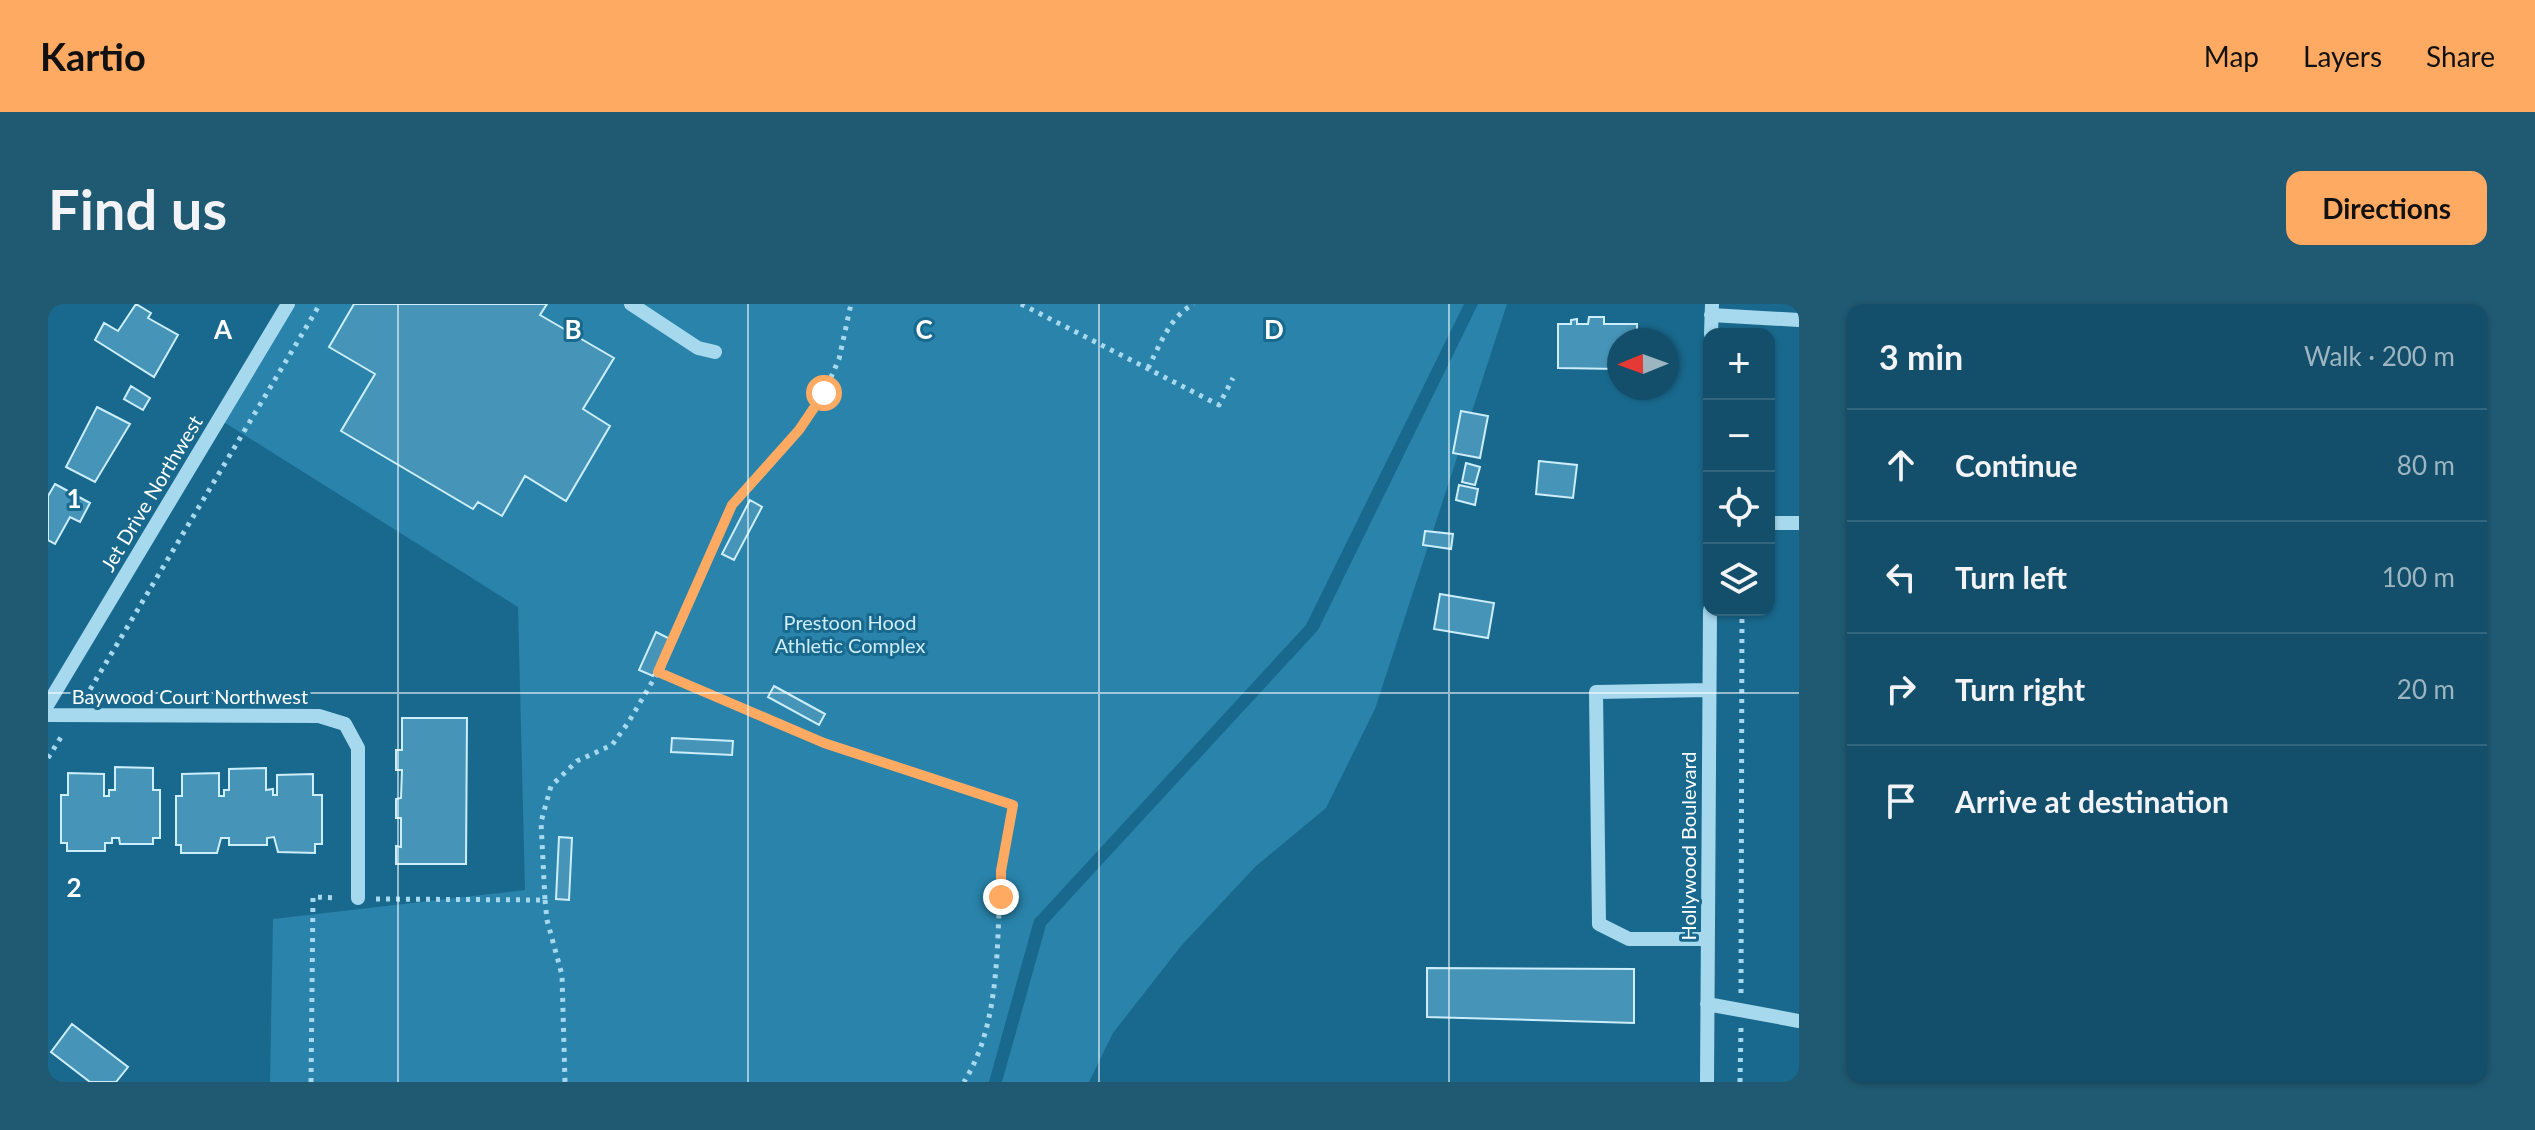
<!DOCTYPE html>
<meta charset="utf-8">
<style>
:root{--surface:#134f6a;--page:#205972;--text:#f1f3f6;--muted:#9db5c1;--line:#32667e;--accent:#ffaa63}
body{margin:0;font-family:Lato,sans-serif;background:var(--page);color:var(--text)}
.controls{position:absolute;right:24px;top:24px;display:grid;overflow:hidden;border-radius:16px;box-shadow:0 2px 6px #0004}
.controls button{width:72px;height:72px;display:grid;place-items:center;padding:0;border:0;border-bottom:2px solid var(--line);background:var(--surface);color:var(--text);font:40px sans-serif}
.compass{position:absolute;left:1559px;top:24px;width:72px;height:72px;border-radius:50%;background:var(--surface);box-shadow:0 2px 6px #0004;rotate:269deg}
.stop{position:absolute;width:24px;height:24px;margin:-18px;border:6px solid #ffaa63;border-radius:50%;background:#fff}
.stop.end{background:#ffaa63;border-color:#fff;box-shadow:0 2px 8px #0008}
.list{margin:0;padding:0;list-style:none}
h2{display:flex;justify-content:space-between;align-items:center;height:104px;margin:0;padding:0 32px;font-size:34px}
h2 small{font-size:26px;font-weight:400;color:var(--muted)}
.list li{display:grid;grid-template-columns:52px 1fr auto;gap:24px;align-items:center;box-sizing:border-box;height:112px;padding:0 32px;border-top:2px solid var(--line)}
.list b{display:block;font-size:30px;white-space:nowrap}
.list em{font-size:26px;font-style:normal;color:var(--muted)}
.icon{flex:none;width:44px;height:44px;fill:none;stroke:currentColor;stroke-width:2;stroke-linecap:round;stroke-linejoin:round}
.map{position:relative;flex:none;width:1751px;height:778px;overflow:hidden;border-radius:16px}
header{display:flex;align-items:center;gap:48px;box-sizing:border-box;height:112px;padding:0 40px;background:var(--accent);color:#111}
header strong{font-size:38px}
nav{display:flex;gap:44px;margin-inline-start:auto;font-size:28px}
.intro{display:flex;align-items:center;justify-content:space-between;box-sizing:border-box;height:192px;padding:0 48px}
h1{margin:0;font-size:56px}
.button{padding:20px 36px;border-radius:16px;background:var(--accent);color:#111;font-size:28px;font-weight:700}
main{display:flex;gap:48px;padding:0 48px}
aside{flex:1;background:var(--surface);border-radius:16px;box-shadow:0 2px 6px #0004}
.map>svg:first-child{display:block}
.green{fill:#2983aa}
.building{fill:#4695b8;stroke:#ccedfa;stroke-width:2}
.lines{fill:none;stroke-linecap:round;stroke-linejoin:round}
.path{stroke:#a6d9ee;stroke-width:5;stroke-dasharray:4 6;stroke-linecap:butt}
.minor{stroke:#a6d9ee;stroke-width:14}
.route{stroke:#ffaa63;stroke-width:10}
.grid{fill:none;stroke:#fff;stroke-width:2;stroke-opacity:0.55}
.labels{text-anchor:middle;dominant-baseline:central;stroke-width:6;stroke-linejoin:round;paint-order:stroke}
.street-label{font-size:20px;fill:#fff;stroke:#19698e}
.park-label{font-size:20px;fill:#ccedfa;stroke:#19698e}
.grid-label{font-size:26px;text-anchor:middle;font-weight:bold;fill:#fff;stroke:#19698e;stroke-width:6;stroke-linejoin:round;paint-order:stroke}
</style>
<header>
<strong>Kartio</strong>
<nav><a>Map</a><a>Layers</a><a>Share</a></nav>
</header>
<div class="intro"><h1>Find us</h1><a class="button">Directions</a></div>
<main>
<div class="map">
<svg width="1751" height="778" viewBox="0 0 1751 778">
<rect width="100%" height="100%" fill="#19698e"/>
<path class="green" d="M 240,0 L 1416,0 L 1258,321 L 986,616 L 941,778 L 222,778 L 225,615 L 477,586 L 470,303 L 171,115 Z
M 1430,0 L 1459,0 L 1327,405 L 1278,504 L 1207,563 L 1133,642 L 1065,729 L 1041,778 L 954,778 L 998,621 L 1270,326 Z"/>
<path class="building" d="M 88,0 L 103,9 L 100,14 L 130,31 L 106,73 L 47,36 L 56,19 L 70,27 Z
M 306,0 L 499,0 L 492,11 L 566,54 L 535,105 L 562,122 L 518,197 L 477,172 L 454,212 L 430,198 L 425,205 L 293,127 L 327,70 L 281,43 Z
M 1541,13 L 1556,13 L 1556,20 L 1589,20 L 1589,36 L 1571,36 L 1571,65 L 1510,64 L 1510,20 L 1523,20 L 1523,16 L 1529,15 L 1529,20 L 1540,20 Z
M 83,82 L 102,94 L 95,106 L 76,95 Z
M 49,103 L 82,120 L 47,178 L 18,163 Z
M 1413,107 L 1440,112 L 1432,154 L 1405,149 Z
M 1491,157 L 1529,161 L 1525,194 L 1488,190 Z
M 1418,159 L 1432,163 L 1427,181 L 1414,178 Z
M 7,180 L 42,199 L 32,218 L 22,213 L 7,240 L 0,236 L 0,192 Z
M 1411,181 L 1430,185 L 1427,201 L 1408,196 Z
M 702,196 L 714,203 L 686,256 L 674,250 Z
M 1377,227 L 1405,230 L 1403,245 L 1375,241 Z
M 1392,290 L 1446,299 L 1440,334 L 1386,325 Z
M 608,328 L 622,335 L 605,372 L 591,366 Z
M 726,382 L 777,410 L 771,421 L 720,393 Z
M 354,414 L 419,414 L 418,560 L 348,560 L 348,542 L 353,543 L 353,514 L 348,514 L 348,495 L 353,494 L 354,466 L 348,466 L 348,446 L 354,446 Z
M 624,434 L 685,437 L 684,451 L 623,448 Z
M 67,463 L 105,464 L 105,486 L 112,486 L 112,534 L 105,534 L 105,540 L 72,540 L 71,534 L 64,534 L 64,539 L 57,539 L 57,547 L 19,547 L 19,539 L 13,539 L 13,491 L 20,491 L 20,469 L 56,470 L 56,492 L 61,492 L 61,486 L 67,486 Z
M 218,464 L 218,486 L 225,485 L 225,491 L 229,491 L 229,471 L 265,470 L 265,491 L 274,491 L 274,540 L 267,540 L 267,549 L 230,548 L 226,533 L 219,534 L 219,541 L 181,541 L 181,534 L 173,534 L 169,549 L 133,549 L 133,541 L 128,541 L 128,492 L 134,492 L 134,470 L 171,469 L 171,492 L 176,492 L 176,486 L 181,486 L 181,465 Z
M 511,533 L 524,534 L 521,596 L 508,595 Z
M 1379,664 L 1586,665 L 1586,719 L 1379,713 Z
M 24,720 L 80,763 L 68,778 L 42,778 L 3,748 Z"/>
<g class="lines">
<path class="path" d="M 973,0 L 1171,101 L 1185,74
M 1100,64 C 1112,41 1122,12 1146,0
M 610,368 L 776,439 L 965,501 C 960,523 955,545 953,568 C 948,636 954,717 916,778
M 37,394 L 272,0
M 0,454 L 15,430
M 328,595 L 497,596 L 493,518 L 503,482 L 529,457 L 564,441 L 580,419 L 610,368 L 684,201 L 751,126 L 776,89 L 791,55 L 803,0
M 497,596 L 499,616 L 514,671 L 517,778
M 1693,689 L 1694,306
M 263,778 L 265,593 L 290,594
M 1692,778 L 1693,723"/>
<path class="minor" d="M 583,0 L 650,44 L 667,48
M 1663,11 L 1751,16
M 1663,30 L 1664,0
M 1721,219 L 1751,219
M 0,400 L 240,0
M 0,411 L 271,412 L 297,420 L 310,444 L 310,594
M 1660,635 L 1581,635 L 1551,620 L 1548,388 L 1661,386
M 1659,700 L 1751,717
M 1659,778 L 1662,306"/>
</g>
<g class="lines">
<path class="route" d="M 776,89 L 751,126 L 684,201 L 610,368 L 776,439 L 965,501 L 953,567 L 953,593"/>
</g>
<path class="grid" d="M 350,0 L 350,778M 700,0 L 700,778M 1051,0 L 1051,778M 1401,0 L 1401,778M 0,389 L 1751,389"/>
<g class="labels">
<g class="street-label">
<text transform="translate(103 189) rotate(-59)">Jet Drive Northwest</text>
<text x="142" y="392">Baywood Court Northwest</text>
<text transform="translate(1640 542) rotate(-90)">Hollywood Boulevard</text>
</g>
<g class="park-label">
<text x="802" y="318">Prestoon Hood<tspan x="802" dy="23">Athletic Complex</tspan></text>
</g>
</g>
<g class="grid-label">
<text x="175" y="35">A</text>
<text x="525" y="35">B</text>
<text x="876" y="35">C</text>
<text x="1226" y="35">D</text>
<text x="26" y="204">1</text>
<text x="26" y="593">2</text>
</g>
</svg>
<div class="controls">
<button>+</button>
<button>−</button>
<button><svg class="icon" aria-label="locate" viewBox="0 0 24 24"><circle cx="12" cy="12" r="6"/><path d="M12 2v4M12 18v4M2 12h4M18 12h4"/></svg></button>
<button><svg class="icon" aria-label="layers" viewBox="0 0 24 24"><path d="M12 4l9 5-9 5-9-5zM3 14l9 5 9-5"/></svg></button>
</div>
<svg class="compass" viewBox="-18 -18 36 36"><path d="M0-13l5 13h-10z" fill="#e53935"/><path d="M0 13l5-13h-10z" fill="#9db5c1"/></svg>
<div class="stop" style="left:776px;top:89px"></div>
<div class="stop end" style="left:953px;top:593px"></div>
</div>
<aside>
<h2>3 min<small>Walk · 200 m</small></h2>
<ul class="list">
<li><svg class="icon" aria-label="ahead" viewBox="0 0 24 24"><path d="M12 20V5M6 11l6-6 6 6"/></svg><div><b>Continue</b></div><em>80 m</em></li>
<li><svg class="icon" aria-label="left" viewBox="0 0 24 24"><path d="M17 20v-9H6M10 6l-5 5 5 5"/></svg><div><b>Turn left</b></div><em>100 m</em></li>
<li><svg class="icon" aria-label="right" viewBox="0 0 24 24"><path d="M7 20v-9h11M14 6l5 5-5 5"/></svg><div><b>Turn right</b></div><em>20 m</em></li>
<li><svg class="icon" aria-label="arrive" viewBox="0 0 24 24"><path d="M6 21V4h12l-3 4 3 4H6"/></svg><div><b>Arrive at destination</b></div></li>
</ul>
</aside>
</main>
